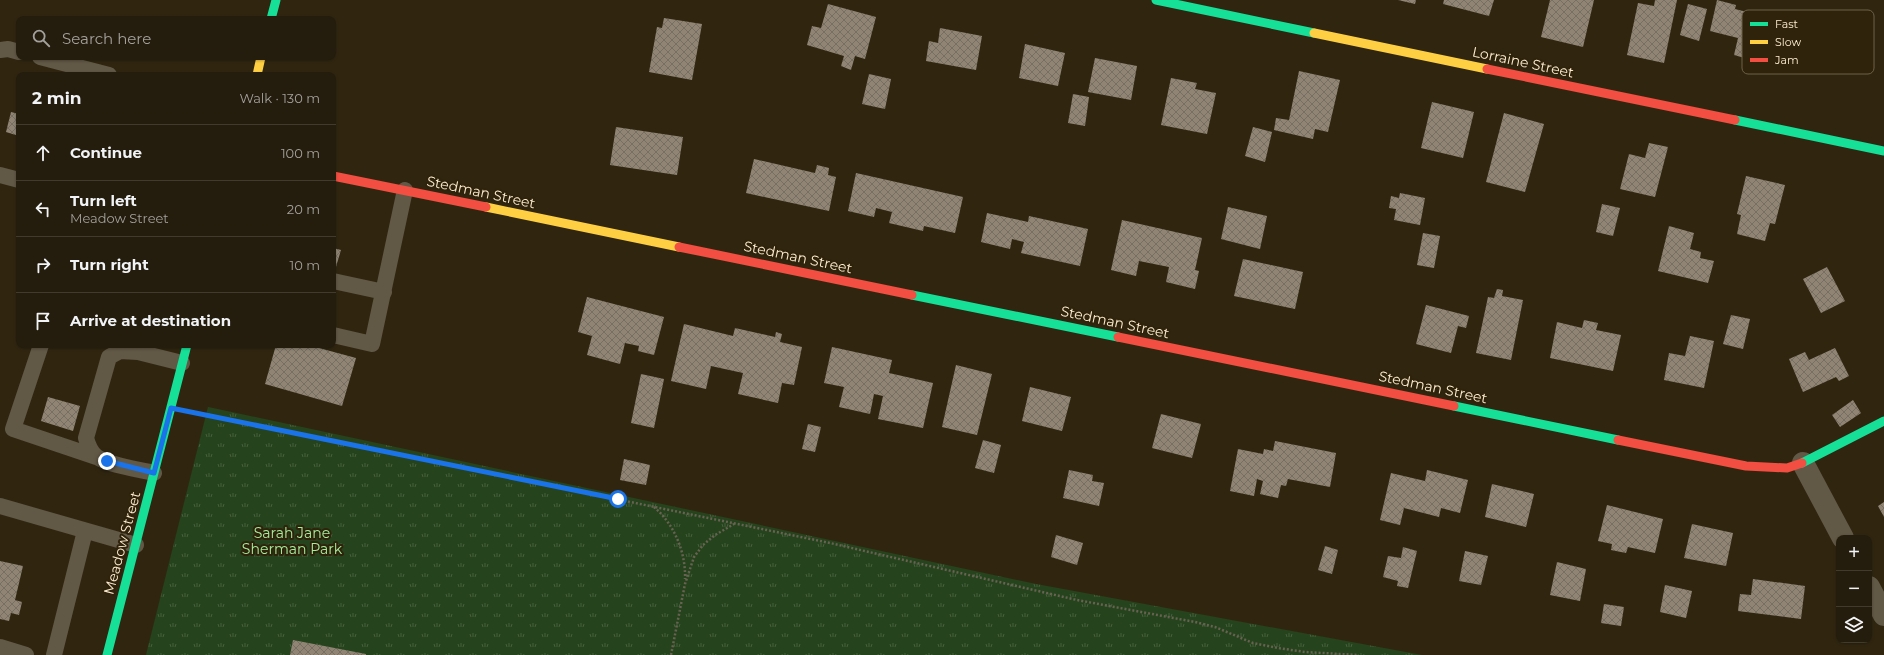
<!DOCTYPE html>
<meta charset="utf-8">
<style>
:root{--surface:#241c0c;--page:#2c2515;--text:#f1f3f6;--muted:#a3a19d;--line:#413a2d}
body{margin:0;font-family:Montserrat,sans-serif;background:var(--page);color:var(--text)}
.controls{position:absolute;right:12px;bottom:12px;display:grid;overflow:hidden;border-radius:8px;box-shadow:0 1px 3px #0004}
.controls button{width:36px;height:36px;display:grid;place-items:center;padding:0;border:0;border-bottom:1px solid var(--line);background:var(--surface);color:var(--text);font:20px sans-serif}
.stop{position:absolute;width:12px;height:12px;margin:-9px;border:3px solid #1a73e8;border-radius:50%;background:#fff}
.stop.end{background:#1a73e8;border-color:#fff;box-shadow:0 1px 4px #0008}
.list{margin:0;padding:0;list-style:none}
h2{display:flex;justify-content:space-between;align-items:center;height:52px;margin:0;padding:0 16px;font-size:17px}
h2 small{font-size:13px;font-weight:400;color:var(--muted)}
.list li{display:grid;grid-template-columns:26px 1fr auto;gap:12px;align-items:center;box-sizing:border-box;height:56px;padding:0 16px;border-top:1px solid var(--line)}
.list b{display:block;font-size:15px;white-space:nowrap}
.list p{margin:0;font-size:13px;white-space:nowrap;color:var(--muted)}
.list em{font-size:13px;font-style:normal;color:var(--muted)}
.icon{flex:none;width:22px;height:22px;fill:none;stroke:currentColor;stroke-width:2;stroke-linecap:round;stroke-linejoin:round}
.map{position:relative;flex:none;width:1884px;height:655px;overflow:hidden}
.search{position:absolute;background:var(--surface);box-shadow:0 1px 3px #0004;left:16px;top:16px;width:320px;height:44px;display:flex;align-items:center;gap:10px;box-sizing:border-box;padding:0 14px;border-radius:8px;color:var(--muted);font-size:15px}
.panel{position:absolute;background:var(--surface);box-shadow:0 1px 3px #0004;left:16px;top:72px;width:320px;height:276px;border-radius:8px}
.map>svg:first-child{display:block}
.park{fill:url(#park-tufts)}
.building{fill:url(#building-cross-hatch)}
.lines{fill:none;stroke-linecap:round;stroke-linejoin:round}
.path{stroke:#696151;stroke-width:2.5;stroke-dasharray:2 2;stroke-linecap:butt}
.lane{stroke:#625846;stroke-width:16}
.street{stroke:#625846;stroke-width:22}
.fast{stroke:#16e098;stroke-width:9}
.slow{stroke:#ffcf43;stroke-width:9}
.jam{stroke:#f24e42;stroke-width:9}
.route{stroke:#1a73e8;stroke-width:5}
.labels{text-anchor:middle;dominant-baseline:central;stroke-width:4;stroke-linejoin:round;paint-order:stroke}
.street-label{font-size:14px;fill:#fdedd1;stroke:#2f230c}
.park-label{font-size:14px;fill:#a4ee9b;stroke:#2f230c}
.key{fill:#2f230c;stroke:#6d6047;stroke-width:1}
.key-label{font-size:11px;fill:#fdedd1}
</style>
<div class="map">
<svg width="1884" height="655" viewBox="0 0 1884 655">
<defs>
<pattern id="park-tufts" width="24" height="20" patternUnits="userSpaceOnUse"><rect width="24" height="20" fill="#25441d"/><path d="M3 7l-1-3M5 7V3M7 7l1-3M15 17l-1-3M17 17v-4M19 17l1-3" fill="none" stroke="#465f3d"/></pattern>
<pattern id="building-cross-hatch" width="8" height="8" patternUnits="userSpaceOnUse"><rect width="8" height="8" fill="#908575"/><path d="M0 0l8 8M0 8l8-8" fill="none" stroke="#786f62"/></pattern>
</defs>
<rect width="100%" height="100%" fill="#302610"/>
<path class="park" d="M 208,407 L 1036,584 L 1422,655 L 146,655 Z"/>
<path class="building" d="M 1398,0 L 1416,0 L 1415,4 Z
M 1444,0 L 1494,0 L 1489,16 L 1443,4 Z
M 1550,0 L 1594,0 L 1583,47 L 1541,37 Z
M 1655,0 L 1677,0 L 1664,63 L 1627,55 L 1638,3 L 1654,6 Z
M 1717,0 L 1736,5 L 1735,9 L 1759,15 L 1757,21 L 1798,31 L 1789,65 L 1767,59 L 1766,64 L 1734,55 L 1738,38 L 1710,31 Z
M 828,4 L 876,17 L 865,59 L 855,56 L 851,70 L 841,66 L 844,56 L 807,45 L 812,26 L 821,28 Z
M 1688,4 L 1707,9 L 1699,41 L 1680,35 Z
M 664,18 L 702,24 L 692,80 L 649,72 L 657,27 L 662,28 Z
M 940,28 L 982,36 L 976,70 L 926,61 L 929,41 L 938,43 Z
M 1025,44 L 1065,53 L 1058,86 L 1019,78 Z
M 1095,58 L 1137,66 L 1131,100 L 1088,92 Z
M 1299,71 L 1340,80 L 1328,132 L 1315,129 L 1313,139 L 1274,130 L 1276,118 L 1289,120 Z
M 869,74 L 891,79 L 885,109 L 862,104 Z
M 1171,78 L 1197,83 L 1195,89 L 1216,93 L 1207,134 L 1161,125 Z
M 1073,94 L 1089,97 L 1085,126 L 1068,123 Z
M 1432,102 L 1474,112 L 1463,158 L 1421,148 Z
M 11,112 L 19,114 L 19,136 L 6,132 Z
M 1504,113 L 1544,124 L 1525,192 L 1486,182 Z
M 616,127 L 683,137 L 677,175 L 610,165 Z
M 1253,127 L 1272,132 L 1265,162 L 1245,156 Z
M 1649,143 L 1668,147 L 1655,197 L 1620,189 L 1629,154 L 1645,158 Z
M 754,159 L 815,173 L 817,165 L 829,168 L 828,175 L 836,177 L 829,211 L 746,193 Z
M 856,173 L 963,197 L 955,233 L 924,226 L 923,231 L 889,223 L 892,212 L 876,208 L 874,217 L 848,211 Z
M 1746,176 L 1785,185 L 1775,224 L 1770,223 L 1765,241 L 1737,234 L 1741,215 L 1737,214 Z
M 1400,193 L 1425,198 L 1420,225 L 1394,220 L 1396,209 L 1389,208 L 1391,196 L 1399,198 Z
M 1602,204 L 1620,208 L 1613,236 L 1596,232 Z
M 1228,207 L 1267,216 L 1260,249 L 1221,239 Z
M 987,213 L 1028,222 L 1029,216 L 1088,229 L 1080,266 L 1021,253 L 1024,242 L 1012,239 L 1010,249 L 981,242 Z
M 1122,220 L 1202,238 L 1195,270 L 1199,271 L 1195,289 L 1166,282 L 1169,267 L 1139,261 L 1136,276 L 1111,270 Z
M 1669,226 L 1694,233 L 1690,249 L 1701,252 L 1700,258 L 1714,261 L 1708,283 L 1658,271 Z
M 1423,233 L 1440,236 L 1434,268 L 1417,265 Z
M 333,248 L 341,250 L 333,277 Z
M 1243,259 L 1303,272 L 1295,309 L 1234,296 Z
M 1827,267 L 1845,301 L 1821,313 L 1803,279 Z
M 1497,289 L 1503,290 L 1502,296 L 1523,300 L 1511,360 L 1476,353 L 1488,297 L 1494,298 Z
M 587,297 L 664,317 L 654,355 L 638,351 L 639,346 L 625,343 L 620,364 L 587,355 L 592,336 L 578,332 Z
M 1426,305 L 1469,316 L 1466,328 L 1458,326 L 1451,353 L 1416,344 Z
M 1731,315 L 1750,319 L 1743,349 L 1723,344 Z
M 1584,320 L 1598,323 L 1596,330 L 1621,335 L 1613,371 L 1550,358 L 1557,322 L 1582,328 Z
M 684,324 L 733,336 L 735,328 L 775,337 L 776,332 L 782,334 L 780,342 L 802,347 L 794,385 L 782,383 L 778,403 L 738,394 L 743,373 L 711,366 L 706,389 L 671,381 Z
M 1690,336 L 1714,341 L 1704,388 L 1664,380 L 1669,353 L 1685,356 Z
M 276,345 L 308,345 L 356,358 L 342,406 L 265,384 Z
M 832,347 L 892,360 L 889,373 L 933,383 L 923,428 L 878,419 L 883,396 L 874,394 L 870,414 L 839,407 L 844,387 L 824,383 Z
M 1835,348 L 1849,376 L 1839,381 L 1836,377 L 1803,392 L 1789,359 L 1805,352 L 1809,360 Z
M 956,365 L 992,374 L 977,435 L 942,427 Z
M 641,374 L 664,379 L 654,428 L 631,423 Z
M 1030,387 L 1071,397 L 1062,431 L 1022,421 Z
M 48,397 L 80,406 L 73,431 L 41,421 Z
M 1853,400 L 1861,413 L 1840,427 L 1832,415 Z
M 1161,414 L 1201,424 L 1192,458 L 1152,448 Z
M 808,424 L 821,427 L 815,452 L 802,449 Z
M 983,440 L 1001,445 L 994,473 L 975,468 Z
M 1275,441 L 1336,453 L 1330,487 L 1288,479 L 1286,486 L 1281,485 L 1278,498 L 1260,494 L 1263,481 L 1257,479 L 1254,496 L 1230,491 L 1238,449 L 1263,454 L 1264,449 L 1273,451 Z
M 624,459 L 650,465 L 646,485 L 620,480 Z
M 1069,470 L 1093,475 L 1092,481 L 1104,483 L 1099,506 L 1063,498 Z
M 1427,470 L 1468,480 L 1460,513 L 1441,508 L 1439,517 L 1404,508 L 1400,525 L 1380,520 L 1391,473 L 1425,481 Z
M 1492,484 L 1534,494 L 1526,527 L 1485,517 Z
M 1884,502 L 1884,517 L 1878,506 Z
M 1607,505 L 1663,519 L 1655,553 L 1628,547 L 1626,553 L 1611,550 L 1612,544 L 1598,541 Z
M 1692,524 L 1733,533 L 1726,566 L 1684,558 Z
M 1056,535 L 1083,543 L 1077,565 L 1051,557 Z
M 1325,546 L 1338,550 L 1332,574 L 1318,570 Z
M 1403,547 L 1417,551 L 1408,588 L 1397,586 L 1398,581 L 1383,577 L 1388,556 L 1401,558 Z
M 1465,551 L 1488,556 L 1481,585 L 1459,581 Z
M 0,561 L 23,566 L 15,600 L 22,602 L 19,615 L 11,613 L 9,621 L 0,619 Z
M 1557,562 L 1586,569 L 1580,601 L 1550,595 Z
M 1753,579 L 1805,586 L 1801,619 L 1738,611 L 1740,594 L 1751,595 Z
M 1665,585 L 1692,591 L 1686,618 L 1660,612 Z
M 1604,604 L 1624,607 L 1621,626 L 1601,623 Z
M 293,640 L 366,654 L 366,655 L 290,655 Z"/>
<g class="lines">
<path class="path" d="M 197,413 L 830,543 L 1077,600 L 1195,622 L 1215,627 L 1253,643 L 1278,648 L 1305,652 L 1358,655
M 654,507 C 674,524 686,552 685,579
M 671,655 L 685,584 L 694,557 L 703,545 L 715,535 L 734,524"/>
<path class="lane" d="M 0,50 L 8,49 L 19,52
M 40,57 L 109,75
M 0,175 L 19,180
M 333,281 L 384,292
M 333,335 L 372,344 L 405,190
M 41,345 L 13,429 L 96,457
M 154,473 C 138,469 111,466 97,457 C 91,453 88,445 86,438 L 109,357 L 120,351 L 138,352 L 182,363
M 0,506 L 136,545
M 0,647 L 26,655
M 54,655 L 85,531"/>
<path class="street" d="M 1803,463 L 1843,538
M 1869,587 L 1884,615"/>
<path class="fast" d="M 1156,0 L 1314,33
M 271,19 L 276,0
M 1735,120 L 1884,151
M 912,295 L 1118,337
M 1454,406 L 1618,440
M 1802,463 L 1884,421
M 107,655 L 187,345"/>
<path class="slow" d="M 1314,33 L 1487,69
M 257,75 L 261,57
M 486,207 L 679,247"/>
<path class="jam" d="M 1487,69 L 1735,120
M 333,176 L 486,207
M 679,247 L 912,295
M 1118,337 L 1454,406
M 1618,440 L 1746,466 L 1787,468 L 1802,463"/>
</g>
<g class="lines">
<path class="route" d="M 107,461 L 154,473 L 171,408 L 618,499"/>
</g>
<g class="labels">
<g class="street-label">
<text transform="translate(1523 62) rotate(12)">Lorraine Street</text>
<text transform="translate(481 192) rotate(12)">Stedman Street</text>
<text transform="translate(798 257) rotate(12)">Stedman Street</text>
<text transform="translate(1115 322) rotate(12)">Stedman Street</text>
<text transform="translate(1433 387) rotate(12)">Stedman Street</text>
<text transform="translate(122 543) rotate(-75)">Meadow Street</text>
</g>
<g class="park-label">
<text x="292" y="533">Sarah Jane<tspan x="292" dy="16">Sherman Park</tspan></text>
</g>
</g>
<rect x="1742" y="10" width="132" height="64" rx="6" class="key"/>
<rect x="1750" y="22" width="18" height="4" fill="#16e098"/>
<rect x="1750" y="40" width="18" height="4" fill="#ffcf43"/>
<rect x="1750" y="58" width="18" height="4" fill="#f24e42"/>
<g class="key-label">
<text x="1775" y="28">Fast</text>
<text x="1775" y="46">Slow</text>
<text x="1775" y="64">Jam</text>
</g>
</svg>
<div class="controls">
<button>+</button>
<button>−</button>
<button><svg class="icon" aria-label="layers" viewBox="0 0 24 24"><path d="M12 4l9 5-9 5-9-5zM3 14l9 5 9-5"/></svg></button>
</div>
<div class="stop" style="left:618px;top:499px"></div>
<div class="stop end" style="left:107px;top:461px"></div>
<div class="search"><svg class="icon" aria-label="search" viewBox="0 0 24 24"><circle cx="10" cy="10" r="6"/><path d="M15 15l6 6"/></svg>Search here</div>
<section class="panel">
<h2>2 min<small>Walk · 130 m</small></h2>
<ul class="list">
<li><svg class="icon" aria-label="ahead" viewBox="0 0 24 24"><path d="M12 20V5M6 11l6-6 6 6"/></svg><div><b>Continue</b></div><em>100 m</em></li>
<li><svg class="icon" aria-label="left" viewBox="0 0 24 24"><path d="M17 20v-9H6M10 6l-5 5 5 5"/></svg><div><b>Turn left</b><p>Meadow Street</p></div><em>20 m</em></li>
<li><svg class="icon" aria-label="right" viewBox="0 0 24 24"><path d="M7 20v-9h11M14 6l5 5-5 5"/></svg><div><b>Turn right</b></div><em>10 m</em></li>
<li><svg class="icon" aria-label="arrive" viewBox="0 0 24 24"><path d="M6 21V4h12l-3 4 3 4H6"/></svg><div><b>Arrive at destination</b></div></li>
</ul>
</section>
</div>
